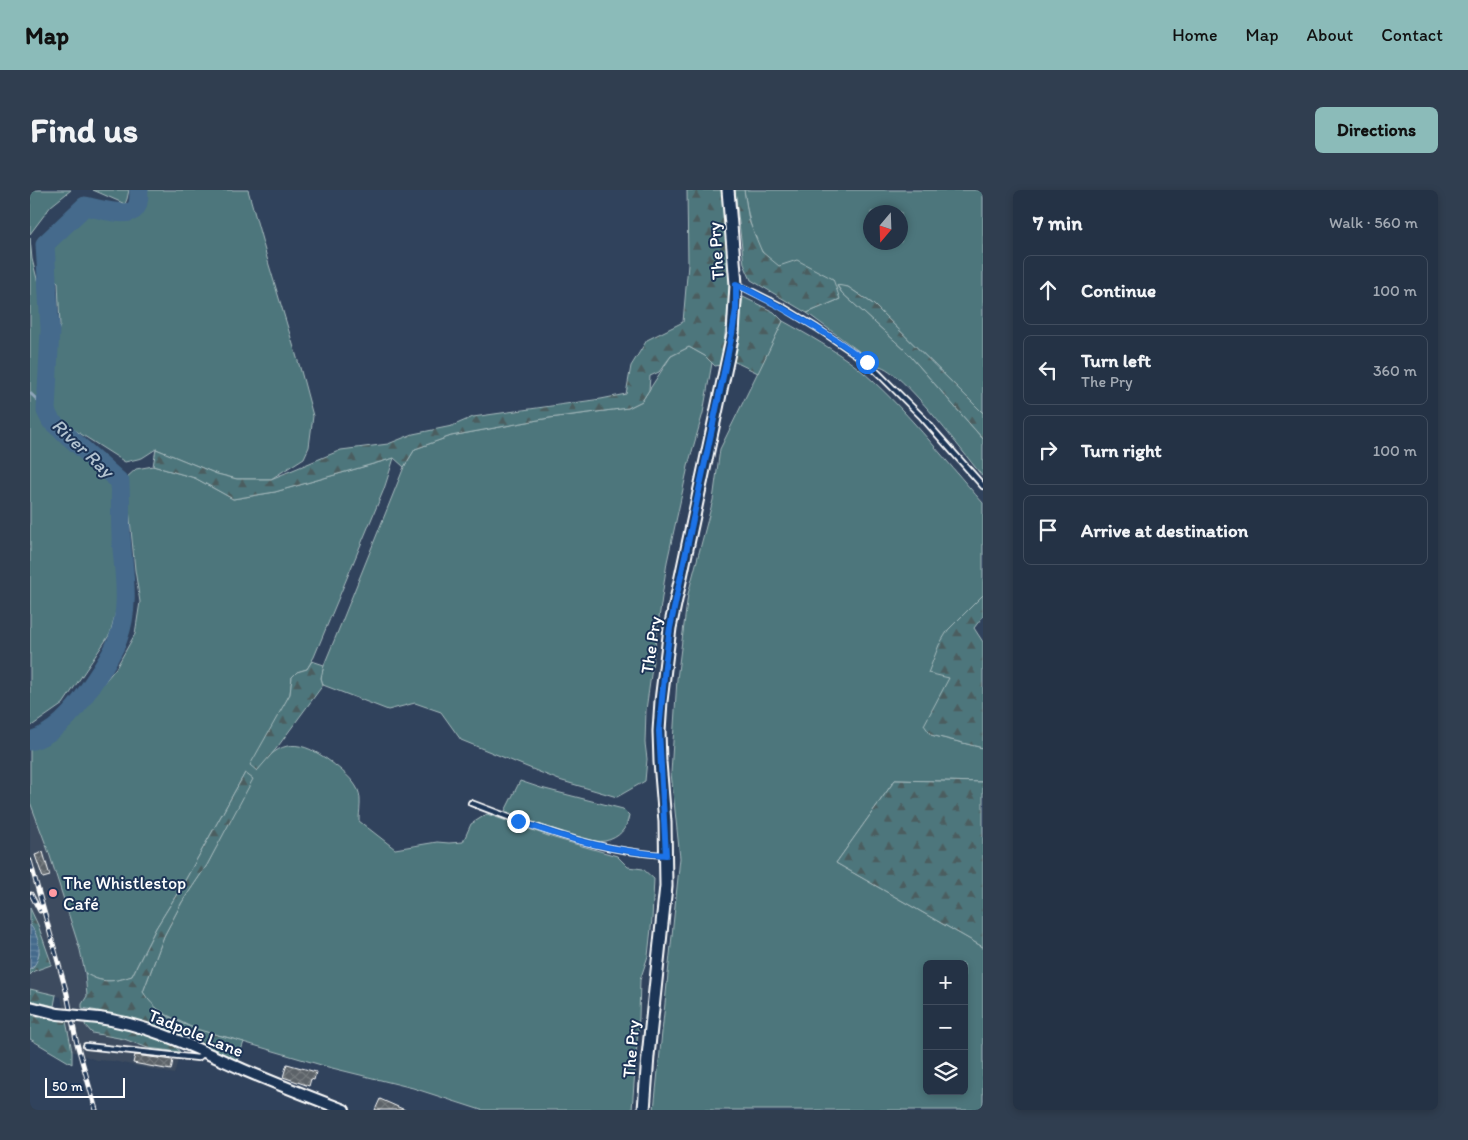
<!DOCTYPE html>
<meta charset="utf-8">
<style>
:root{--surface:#243245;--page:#303e50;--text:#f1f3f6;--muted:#a3aab3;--line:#414d5e;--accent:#8bbbb9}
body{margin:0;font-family:Itim,sans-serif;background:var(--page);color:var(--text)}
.controls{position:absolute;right:15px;bottom:15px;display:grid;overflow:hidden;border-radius:8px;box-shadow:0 2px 8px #0003}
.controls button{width:45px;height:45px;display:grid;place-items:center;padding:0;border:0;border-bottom:1px solid var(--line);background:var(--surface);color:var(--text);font:25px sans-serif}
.compass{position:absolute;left:833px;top:15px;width:45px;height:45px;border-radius:50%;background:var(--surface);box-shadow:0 2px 8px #0003;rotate:199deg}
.scale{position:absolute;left:15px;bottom:12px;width:80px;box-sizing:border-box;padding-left:5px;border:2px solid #fff;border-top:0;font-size:14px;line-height:18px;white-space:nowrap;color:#fff;-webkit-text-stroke:4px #1d3557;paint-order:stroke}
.stop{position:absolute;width:15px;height:15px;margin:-11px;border:4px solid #1a73e8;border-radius:50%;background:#fff}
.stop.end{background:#1a73e8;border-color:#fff;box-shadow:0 1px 5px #0008}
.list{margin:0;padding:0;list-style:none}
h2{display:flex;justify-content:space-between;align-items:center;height:65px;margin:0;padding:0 20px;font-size:21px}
h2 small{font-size:16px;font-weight:400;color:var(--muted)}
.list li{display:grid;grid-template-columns:32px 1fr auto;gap:15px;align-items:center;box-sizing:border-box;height:70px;margin:0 10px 10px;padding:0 10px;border:1px solid var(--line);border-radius:8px}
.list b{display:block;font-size:19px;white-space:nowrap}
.list p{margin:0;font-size:16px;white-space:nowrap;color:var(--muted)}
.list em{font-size:16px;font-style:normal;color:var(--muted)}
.icon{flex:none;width:28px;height:28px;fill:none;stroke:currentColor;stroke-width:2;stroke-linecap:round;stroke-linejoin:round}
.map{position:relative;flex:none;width:953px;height:920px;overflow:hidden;border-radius:8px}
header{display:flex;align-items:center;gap:30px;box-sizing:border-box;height:70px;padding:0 25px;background:var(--accent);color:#111}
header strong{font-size:24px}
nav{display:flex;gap:28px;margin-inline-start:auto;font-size:18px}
.intro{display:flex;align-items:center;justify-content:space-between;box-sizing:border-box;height:120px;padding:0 30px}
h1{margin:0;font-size:35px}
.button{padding:12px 22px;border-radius:8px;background:var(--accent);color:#111;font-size:18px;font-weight:700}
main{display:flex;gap:30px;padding:0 30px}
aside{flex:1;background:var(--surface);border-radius:8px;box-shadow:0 2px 8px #0003}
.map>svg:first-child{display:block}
.built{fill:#3d4c5f}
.green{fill:#4d767b;stroke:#a6babd;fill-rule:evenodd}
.forest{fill:url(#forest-firs);stroke:#a6babd}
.water{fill:url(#water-rules);stroke:#8fa6ba}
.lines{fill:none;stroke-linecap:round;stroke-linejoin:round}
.stream{stroke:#8fa6ba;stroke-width:3}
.river{stroke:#446b8c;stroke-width:19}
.building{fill:url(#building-cross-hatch);stroke:#fff}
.service-casing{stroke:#fff;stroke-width:8}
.tertiary-casing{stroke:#fff;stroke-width:14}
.secondary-casing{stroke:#fff;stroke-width:15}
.service{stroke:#1d3557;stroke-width:4.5}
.tertiary{stroke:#1d3557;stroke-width:10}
.secondary{stroke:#1d3557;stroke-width:11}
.rail-casing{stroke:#fff;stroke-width:5}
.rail{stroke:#1d3557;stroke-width:3;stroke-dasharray:9;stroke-linecap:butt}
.tertiary-bridge-casing{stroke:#fff;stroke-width:14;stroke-linecap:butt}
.tertiary-bridge{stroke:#1d3557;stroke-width:10}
.route{stroke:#1a73e8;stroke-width:6}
.poi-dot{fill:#ff9aa2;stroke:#1d3557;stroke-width:2}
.labels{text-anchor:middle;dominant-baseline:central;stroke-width:4;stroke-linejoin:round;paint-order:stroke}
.street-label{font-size:18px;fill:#fff;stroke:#1d3557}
.poi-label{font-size:18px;fill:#fff;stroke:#1d3557;text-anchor:start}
.water-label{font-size:19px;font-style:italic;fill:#b4c4d1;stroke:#1d3557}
</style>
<header>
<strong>Map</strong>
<nav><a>Home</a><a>Map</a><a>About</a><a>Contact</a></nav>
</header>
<div class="intro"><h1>Find us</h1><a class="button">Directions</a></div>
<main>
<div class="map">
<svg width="953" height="920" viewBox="0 0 953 920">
<defs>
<pattern id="forest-firs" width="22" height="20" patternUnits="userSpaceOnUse" patternTransform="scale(1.25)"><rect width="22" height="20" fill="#4d767b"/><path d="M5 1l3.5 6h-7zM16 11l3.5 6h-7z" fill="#4c5d5f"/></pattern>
<pattern id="water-rules" width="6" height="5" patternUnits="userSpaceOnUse" patternTransform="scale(1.25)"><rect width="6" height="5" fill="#446b8c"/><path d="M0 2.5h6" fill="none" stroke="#60819d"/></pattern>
<pattern id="building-cross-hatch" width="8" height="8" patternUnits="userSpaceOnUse" patternTransform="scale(1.25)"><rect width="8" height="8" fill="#5b6267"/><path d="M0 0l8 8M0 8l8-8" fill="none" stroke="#747a7e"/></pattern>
</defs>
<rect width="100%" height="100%" fill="#30425c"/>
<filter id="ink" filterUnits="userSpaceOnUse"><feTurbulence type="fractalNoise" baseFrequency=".02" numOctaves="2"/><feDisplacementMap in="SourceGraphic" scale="10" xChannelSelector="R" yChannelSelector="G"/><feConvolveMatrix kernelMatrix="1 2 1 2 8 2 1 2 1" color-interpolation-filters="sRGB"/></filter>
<g filter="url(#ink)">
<path class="built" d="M 0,612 L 19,663 L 50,760 L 57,806 L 52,814 L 56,831 L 97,839 L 119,845 L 147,857 L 150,862 L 144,884 L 83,871 L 66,870 L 42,861 L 31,807 L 0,799 L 0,785 L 4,781 L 21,775 L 21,772 L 8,735 L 0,718 Z"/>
<path class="green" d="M 0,0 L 41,0 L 21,16 L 0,44 Z
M 63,0 L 99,0 L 97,9 L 95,14 Z
M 114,0 L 218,0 L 239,75 L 271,181 L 283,226 L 279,257 L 274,268 L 241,289 L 207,289 L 187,284 L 126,259 L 112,268 L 95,272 L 32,232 L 23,219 L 25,150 L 30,136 L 28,92 L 22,87 L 18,54 L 55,19 L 92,29 L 104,28 L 109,20 Z
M 714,0 L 953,0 L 953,223 L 843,114 L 818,97 L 807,96 L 812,103 L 875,160 L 953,249 L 953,287 C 935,265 872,180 849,176 L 777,123 L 810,109 C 788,98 748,81 733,63 C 721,48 717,18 714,0 ZM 841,22 L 871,22 L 871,52 L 841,52 Z
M 0,48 L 2,69 L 13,113 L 10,187 L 13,225 L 85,295 L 90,406 L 80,444 L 33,514 L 0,537 Z
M 753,131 C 778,145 805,160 828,178 C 873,215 914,269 953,313 L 953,405 L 918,440 L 919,488 L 900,543 L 901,545 L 953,558 L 953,592 L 865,590 L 806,673 L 953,757 L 953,920 L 624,920 L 650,668 L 641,583 L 647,489 L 658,404 L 683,310 L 690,259 ZM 897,774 L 934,774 L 934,901 L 897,901 Z
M 659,157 L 675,166 L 682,173 L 673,223 L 659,272 L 637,372 L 616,520 L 615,553 L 617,569 L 615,591 L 587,607 L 529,590 L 431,550 L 411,522 L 385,513 L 358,520 L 293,495 L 291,488 L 294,475 L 311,434 L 374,277 L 385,259 L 421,246 L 519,228 L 598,218 L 612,211 L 641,166 Z
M 364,268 L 354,299 L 284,467 L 277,479 L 267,482 L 262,487 L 260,504 L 245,533 L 227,581 C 250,547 271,550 301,572 C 310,579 323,589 328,600 C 332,609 329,621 329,631 L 365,659 L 407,652 L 419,653 L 433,652 L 441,634 L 457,624 L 524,648 L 587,666 L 598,677 L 613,679 L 624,689 L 622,729 L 618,766 L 610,790 L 609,827 L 602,920 L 451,920 L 383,898 L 298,877 L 196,847 L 167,840 L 137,825 L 120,814 L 113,802 L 134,746 L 152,712 L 177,675 L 222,589 L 215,583 L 152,696 L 126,738 L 102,786 C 84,792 72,794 55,783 L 50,760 L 19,663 L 0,612 L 0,555 L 21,550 L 37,537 L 86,478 L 105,444 L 110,412 L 105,380 L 96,288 L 106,279 L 123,276 L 165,288 L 203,309 L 245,302 Z
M 490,591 L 511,598 L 593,619 L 599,625 C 597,639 589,648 575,651 C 555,655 496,629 475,621 Z"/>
<path class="forest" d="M 657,0 L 693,0 L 700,105 L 691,175 L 685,176 L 675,166 L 659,157 L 641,166 L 629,182 L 620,186 L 619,200 L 612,211 L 598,218 L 519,228 L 421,246 L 385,259 L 374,277 L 364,268 L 245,302 L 203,309 L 165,288 L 123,276 L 126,259 L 187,284 L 207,289 L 241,289 L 311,260 L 358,254 L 383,244 L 422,236 L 443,227 L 571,209 L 596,204 L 601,176 L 617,150 L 653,132 L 658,74 Z
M 705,0 L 714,0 L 719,31 L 732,62 L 749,76 L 767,70 L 803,89 L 810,109 L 777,123 L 721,90 L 714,74 Z
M 807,95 L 818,97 L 843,114 L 953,223 L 953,249 L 875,160 L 812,103 Z
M 713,107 L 744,122 L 753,131 L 728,183 L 701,170 Z
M 953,405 L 953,426 L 944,438 L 953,452 L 953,558 L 901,545 L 894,535 L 919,488 L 898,483 L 909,455 L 918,440 Z
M 282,471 L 294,475 L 291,488 L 293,495 L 246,559 L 227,581 L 220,575 L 260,504 L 262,487 L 267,482 L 277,479 Z
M 215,583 L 223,589 L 177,675 L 152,712 L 134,746 L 113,802 C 134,836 179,842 214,852 L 207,871 C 156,850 107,827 52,818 L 52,814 L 57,806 L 55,783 C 72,794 84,792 102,786 L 126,738 L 152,696 Z
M 865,590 L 953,592 L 953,757 L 806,673 Z
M 0,718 L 8,735 L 21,772 L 21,775 L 4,781 L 0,785 L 0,779 L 3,778 L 9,763 L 5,743 L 0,735 Z
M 0,799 L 26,805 L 24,816 L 0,810 Z
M 0,824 L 7,827 L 36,831 L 42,861 L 42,874 L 0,849 Z
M 56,831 C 77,834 139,844 150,862 L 118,858 L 94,849 L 62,843 L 55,835 Z"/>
<path class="water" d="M 0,735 C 10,746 14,770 0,779 Z"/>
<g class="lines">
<path class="stream" d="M 0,203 L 17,219"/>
<path class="river" d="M 0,551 C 24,544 44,522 57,502 C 68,485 81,468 88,449 C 101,415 93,380 91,346 C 90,328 91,310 90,292 L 21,231 L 16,221 L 20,140 L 15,54 L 55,16 C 65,18 99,28 105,19 C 109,15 109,6 109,0"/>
</g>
<path class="building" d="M 13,662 L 20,686 L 13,688 L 5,665 Z
M 105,865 L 143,870 L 141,880 L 103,873 Z
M 257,874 L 286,882 L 284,890 L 281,889 L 279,896 L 253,887 Z
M 350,909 L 375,920 L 345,920 Z"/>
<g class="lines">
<defs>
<path id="service" d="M 707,94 L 751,116 L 787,138 L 837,172 L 892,227 L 953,296
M 441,613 C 504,637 566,661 634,665
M 56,856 L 168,868 L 174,863"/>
<path id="tertiary" d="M 0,817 L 28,824
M 69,828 C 121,835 167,859 214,880 C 247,894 280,907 314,920"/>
<path id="secondary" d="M 614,920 L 618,866 L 636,696 L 635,632 L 630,572 L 629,541 L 631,511 L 640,438 L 703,144 L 706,94 L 698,0"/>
</defs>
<use href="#service" class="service-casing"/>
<use href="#tertiary" class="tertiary-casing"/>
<use href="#secondary" class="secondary-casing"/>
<use href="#service" class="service"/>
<use href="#tertiary" class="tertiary"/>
<use href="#secondary" class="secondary"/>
<defs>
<path id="rail" d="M 0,671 L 37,804 L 46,850 L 66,920
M 1,704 L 10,721"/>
</defs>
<use href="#rail" class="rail-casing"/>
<use href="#rail" class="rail"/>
<defs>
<path id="tertiary-bridge" d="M 28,824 L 69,828"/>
</defs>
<use href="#tertiary-bridge" class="tertiary-bridge-casing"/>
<use href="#tertiary-bridge" class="tertiary-bridge"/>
</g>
</g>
<g class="lines" filter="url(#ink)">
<path class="route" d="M 488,631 C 536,649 584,662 636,665 L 629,541 L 635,476 L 640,438 L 702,144 L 706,119 L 706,94 C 752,117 796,141 837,172"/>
</g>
<circle class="poi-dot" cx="23" cy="703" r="5"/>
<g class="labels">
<g class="street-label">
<text transform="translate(686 61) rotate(-94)">The Pry</text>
<text transform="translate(621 455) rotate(-81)">The Pry</text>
<text transform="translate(166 843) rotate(22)">Tadpole Lane</text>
<text transform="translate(601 859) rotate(-85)">The Pry</text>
</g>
<g class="poi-label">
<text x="33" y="693">The Whistlestop<tspan x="33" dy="21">Café</tspan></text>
</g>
<g class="water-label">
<text transform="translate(53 258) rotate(43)">River Ray</text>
</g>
</g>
</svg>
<div class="controls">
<button>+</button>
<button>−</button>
<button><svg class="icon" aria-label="layers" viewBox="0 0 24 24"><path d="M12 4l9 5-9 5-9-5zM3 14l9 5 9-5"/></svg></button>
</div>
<svg class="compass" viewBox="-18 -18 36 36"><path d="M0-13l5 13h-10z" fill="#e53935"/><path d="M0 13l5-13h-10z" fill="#a3aab3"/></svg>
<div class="scale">50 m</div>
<div class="stop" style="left:837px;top:172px"></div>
<div class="stop end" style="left:488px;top:631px"></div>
</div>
<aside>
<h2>7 min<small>Walk · 560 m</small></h2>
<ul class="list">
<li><svg class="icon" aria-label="ahead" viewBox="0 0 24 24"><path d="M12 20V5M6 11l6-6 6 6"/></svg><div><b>Continue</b></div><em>100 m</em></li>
<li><svg class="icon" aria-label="left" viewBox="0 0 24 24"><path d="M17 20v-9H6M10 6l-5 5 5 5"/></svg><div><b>Turn left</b><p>The Pry</p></div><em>360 m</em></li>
<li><svg class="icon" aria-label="right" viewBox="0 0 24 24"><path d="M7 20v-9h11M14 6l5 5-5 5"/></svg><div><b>Turn right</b></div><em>100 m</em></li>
<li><svg class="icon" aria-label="arrive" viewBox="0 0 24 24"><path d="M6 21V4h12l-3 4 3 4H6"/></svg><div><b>Arrive at destination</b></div></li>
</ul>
</aside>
</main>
